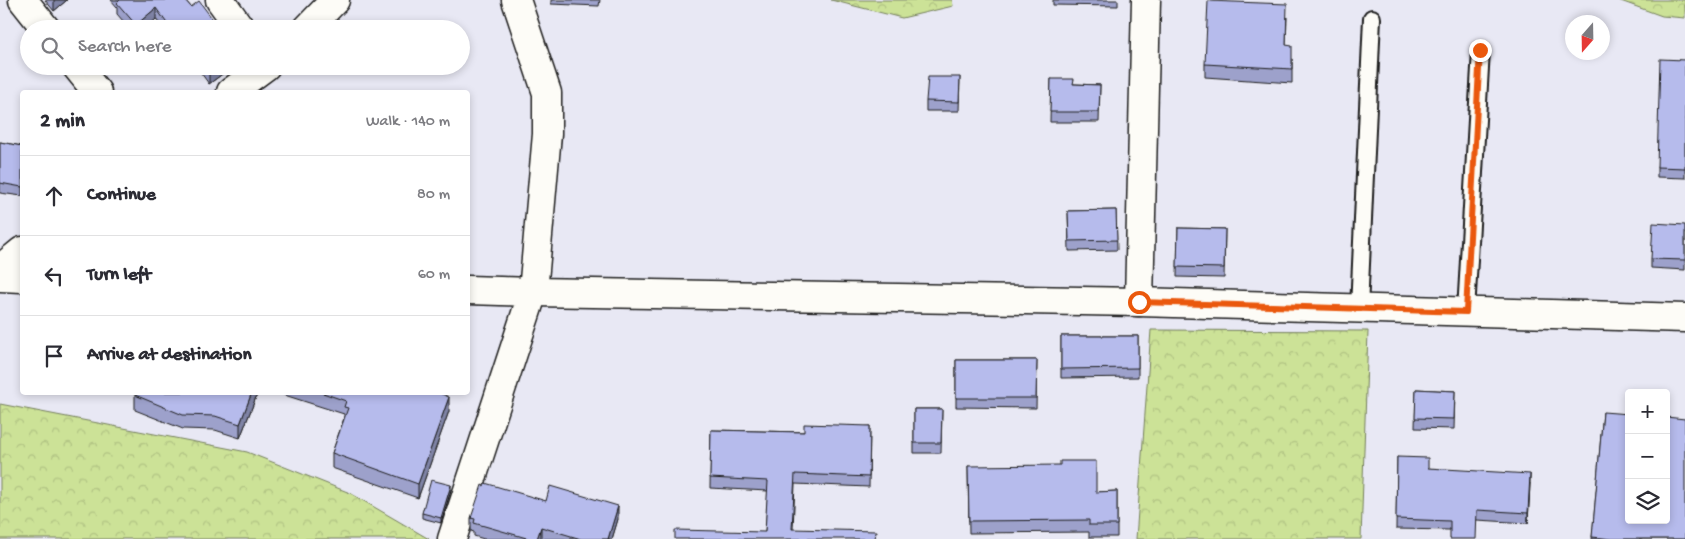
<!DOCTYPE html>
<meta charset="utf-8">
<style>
:root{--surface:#fff;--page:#f7f7f7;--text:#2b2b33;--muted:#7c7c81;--line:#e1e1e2}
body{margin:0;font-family:"Gochi Hand",sans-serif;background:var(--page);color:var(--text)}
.controls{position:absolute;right:15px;bottom:15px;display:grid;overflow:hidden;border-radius:5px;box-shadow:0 2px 8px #0003}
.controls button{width:45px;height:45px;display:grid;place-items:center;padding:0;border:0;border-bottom:1px solid var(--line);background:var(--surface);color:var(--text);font:25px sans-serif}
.compass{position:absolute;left:1565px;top:15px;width:45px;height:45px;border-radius:50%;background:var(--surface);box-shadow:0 2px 8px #0003;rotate:200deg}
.stop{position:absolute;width:15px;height:15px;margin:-11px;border:4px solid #ea580c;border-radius:50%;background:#fff}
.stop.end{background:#ea580c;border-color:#fff;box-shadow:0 1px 5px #0008}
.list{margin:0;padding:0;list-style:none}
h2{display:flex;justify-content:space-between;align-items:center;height:65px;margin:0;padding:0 20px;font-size:21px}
h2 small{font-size:16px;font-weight:400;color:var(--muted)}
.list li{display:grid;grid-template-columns:32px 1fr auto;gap:15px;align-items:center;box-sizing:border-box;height:80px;padding:0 20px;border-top:1px solid var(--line)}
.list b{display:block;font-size:19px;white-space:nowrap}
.list em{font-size:16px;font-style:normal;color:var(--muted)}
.icon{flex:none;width:28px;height:28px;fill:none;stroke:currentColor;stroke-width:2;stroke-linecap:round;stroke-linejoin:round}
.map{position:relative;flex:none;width:1685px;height:539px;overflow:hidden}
.search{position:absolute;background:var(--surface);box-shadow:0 2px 8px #0003;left:20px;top:20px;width:450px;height:55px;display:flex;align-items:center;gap:12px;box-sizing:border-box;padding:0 18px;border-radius:28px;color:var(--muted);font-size:19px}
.panel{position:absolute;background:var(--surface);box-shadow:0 2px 8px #0003;left:20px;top:90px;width:450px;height:305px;border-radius:5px}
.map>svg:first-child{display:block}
.forest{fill:url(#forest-crowns);stroke:#747f5a}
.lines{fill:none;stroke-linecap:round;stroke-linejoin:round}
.service-casing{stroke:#1c1c1c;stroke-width:20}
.minor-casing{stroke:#1c1c1c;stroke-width:31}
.tertiary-casing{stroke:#1c1c1c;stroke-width:31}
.service{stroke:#fdfcf7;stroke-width:16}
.minor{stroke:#fdfcf7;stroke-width:28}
.tertiary{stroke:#fdfcf7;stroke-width:28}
.wall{fill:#9da1cb;stroke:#1c1c1c}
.shaded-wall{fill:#7f83a5;stroke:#1c1c1c}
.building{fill:#b6bbec;stroke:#1c1c1c}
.route{stroke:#ea580c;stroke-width:6}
</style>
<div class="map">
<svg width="1685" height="539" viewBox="0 0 1685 539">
<defs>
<pattern id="forest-crowns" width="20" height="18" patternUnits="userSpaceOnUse" patternTransform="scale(1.25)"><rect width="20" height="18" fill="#cce297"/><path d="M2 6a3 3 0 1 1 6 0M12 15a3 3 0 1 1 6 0" fill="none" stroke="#afc182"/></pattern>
</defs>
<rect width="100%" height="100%" fill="#e8e8f4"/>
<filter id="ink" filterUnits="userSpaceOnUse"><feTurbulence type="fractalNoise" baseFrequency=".02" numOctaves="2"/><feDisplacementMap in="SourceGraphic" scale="10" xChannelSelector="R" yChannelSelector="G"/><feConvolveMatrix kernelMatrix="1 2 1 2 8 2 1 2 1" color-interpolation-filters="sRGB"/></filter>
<g filter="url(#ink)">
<path class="forest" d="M 831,0 L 952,0 L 953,6 L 902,18 Z
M 1618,0 L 1685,0 L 1685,18 L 1662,16 Z
M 1151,330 L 1368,331 L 1361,539 L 1136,539 Z
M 0,404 L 247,452 L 350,493 L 429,539 L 0,539 Z"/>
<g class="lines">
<defs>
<path id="service" d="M 1359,309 L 1372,18
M 1466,312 L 1481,50"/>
<path id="minor" d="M 23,0 L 46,29
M 220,0 L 241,29
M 76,66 L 97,92
M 0,277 L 22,278
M 468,290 L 533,292
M 1139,302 L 1146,0
M 452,539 L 533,292 L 547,134 L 547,93 L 516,0"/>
<path id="tertiary" d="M 307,29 L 335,0
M 231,92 L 266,66
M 0,269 L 22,251
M 533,292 L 1139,302 L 1685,318"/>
</defs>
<use href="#service" class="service-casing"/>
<use href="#minor" class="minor-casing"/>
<use href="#tertiary" class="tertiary-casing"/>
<use href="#service" class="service"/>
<use href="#minor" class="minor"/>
<use href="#tertiary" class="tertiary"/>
</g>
<path class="wall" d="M 45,0 L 67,0 L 54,11 Z
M 111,0 L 185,0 L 191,7 L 220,29 L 163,29 L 156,19 L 145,29 L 130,29 L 117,14 L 117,7 Z
M 551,0 L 600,0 L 599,6 L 551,4 Z
M 1053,0 L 1118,0 L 1118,6 L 1053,5 Z
M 1287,17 L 1286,45 L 1292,59 L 1292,83 L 1205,77 L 1205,64 Z
M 1685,60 L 1685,178 L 1657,177 L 1657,167 Z
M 196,66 L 233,66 L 209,84 Z
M 960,77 L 959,111 L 926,111 L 926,101 Z
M 1051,79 L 1074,84 L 1100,85 L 1099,122 L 1050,122 Z
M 0,142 L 22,146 L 22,196 L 0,193 Z
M 1116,210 L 1117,250 L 1069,251 L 1068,211 Z
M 1685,225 L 1685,270 L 1651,268 L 1651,259 Z
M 1178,228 L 1225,229 L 1224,278 L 1177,277 Z
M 1061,336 L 1138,336 L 1138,377 L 1061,378 Z
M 956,360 L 1037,360 L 1036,408 L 956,407 Z
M 1416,389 L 1455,391 L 1454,429 L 1415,428 Z
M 136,392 L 258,392 L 240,438 L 215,430 L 183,429 L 135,410 L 135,395 Z
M 275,392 L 437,392 L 449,411 L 418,498 L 332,468 L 332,453 L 344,418 L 344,414 Z
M 914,409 L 942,409 L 941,453 L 914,453 Z
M 1603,412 L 1685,539 L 1592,539 Z
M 870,426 L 869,487 L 795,484 L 793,529 L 765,532 L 768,491 L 710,488 L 711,430 L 804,432 Z
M 1397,457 L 1428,468 L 1530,483 L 1528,523 L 1477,520 L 1450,530 L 1396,529 Z
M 968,466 L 1096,492 L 1117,491 L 1117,537 L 1089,537 L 1089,532 L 969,533 Z
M 451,490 L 441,523 L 422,518 L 422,513 Z
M 546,501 L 618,519 L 612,539 L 484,539 L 474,536 L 474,532 L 471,531 L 471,518 Z"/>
<path class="shaded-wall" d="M 54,0 L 67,0 L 54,11 Z
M 156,8 L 156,19 L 145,29 L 136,29 L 136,25 Z
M 218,66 L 233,66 L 209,84 L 209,73 Z
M 252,392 L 258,392 L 240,438 L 240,424 Z
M 449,397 L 449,411 L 418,498 L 418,484 Z
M 1530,474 L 1530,483 L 1528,523 L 1528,513 Z
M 451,485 L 451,490 L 441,523 L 441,518 Z
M 618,506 L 618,519 L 612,539 L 608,539 Z
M 541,527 L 541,539 L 537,539 Z"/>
<path class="building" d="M 120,0 L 185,0 L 191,7 L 199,1 L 220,29 L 171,29 L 156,8 L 136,25 L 117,3 Z
M 1208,1 L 1287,4 L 1286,45 L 1292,46 L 1292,69 L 1205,64 Z
M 1660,59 L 1685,60 L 1685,168 L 1657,167 Z
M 204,66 L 218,66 L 209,73 Z
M 928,77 L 960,77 L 959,102 L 926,101 Z
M 1051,79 L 1074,79 L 1073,84 L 1100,85 L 1099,112 L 1050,112 Z
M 0,142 L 22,146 L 22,187 L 0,183 Z
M 1116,210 L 1117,240 L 1069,241 L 1068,211 Z
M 1653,223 L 1685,225 L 1685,260 L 1651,259 Z
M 1178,228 L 1225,229 L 1224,268 L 1177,267 Z
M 1061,336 L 1138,336 L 1138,368 L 1061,369 Z
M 956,360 L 1037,360 L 1036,398 L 956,398 Z
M 1416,389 L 1455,391 L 1454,419 L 1415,418 Z
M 136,392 L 252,392 L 240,424 L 215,416 L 183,415 L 135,395 Z
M 320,392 L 437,392 L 449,397 L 418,484 L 332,453 L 348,408 L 344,407 L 346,401 Z
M 914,409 L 942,409 L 941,443 L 914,443 Z
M 1603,412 L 1629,414 L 1629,520 L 1666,520 L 1666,417 L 1685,419 L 1685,539 L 1612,539 L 1592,537 Z
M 804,424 L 870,426 L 869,477 L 795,474 L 792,529 L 876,531 L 875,539 L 675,539 L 675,530 L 765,532 L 768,481 L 710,478 L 711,430 L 804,432 Z
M 1397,457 L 1428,458 L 1428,468 L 1530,474 L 1528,513 L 1477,510 L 1476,539 L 1450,539 L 1450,521 L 1396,519 Z
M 1060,461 L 1096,461 L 1096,492 L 1117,491 L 1117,525 L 1089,525 L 1089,520 L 969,521 L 968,466 L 1060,465 Z
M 431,480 L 451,485 L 441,518 L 422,513 Z
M 485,483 L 546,501 L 550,486 L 618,506 L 608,539 L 581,539 L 541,527 L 537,539 L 530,539 L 474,523 L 475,519 L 471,518 L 482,485 L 484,486 Z"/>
</g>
<g class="lines" filter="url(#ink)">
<path class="route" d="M 1139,302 L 1466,312 L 1480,50"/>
</g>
</svg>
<div class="controls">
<button>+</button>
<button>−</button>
<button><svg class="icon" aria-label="layers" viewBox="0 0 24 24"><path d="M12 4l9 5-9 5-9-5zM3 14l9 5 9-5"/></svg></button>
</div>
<svg class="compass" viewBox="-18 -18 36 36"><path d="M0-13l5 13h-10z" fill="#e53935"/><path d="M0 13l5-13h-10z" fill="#7c7c81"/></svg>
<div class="stop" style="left:1139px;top:302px"></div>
<div class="stop end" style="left:1480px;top:50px"></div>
<div class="search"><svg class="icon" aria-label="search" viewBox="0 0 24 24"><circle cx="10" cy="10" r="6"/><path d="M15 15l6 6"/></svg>Search here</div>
<section class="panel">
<h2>2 min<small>Walk · 140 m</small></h2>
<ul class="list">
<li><svg class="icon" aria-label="ahead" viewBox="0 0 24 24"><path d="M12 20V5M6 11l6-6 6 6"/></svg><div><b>Continue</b></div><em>80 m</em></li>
<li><svg class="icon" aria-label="left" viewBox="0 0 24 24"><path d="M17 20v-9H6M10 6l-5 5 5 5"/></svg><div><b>Turn left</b></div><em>60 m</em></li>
<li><svg class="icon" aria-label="arrive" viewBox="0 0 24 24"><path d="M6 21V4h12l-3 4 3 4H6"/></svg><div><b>Arrive at destination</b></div></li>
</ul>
</section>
</div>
